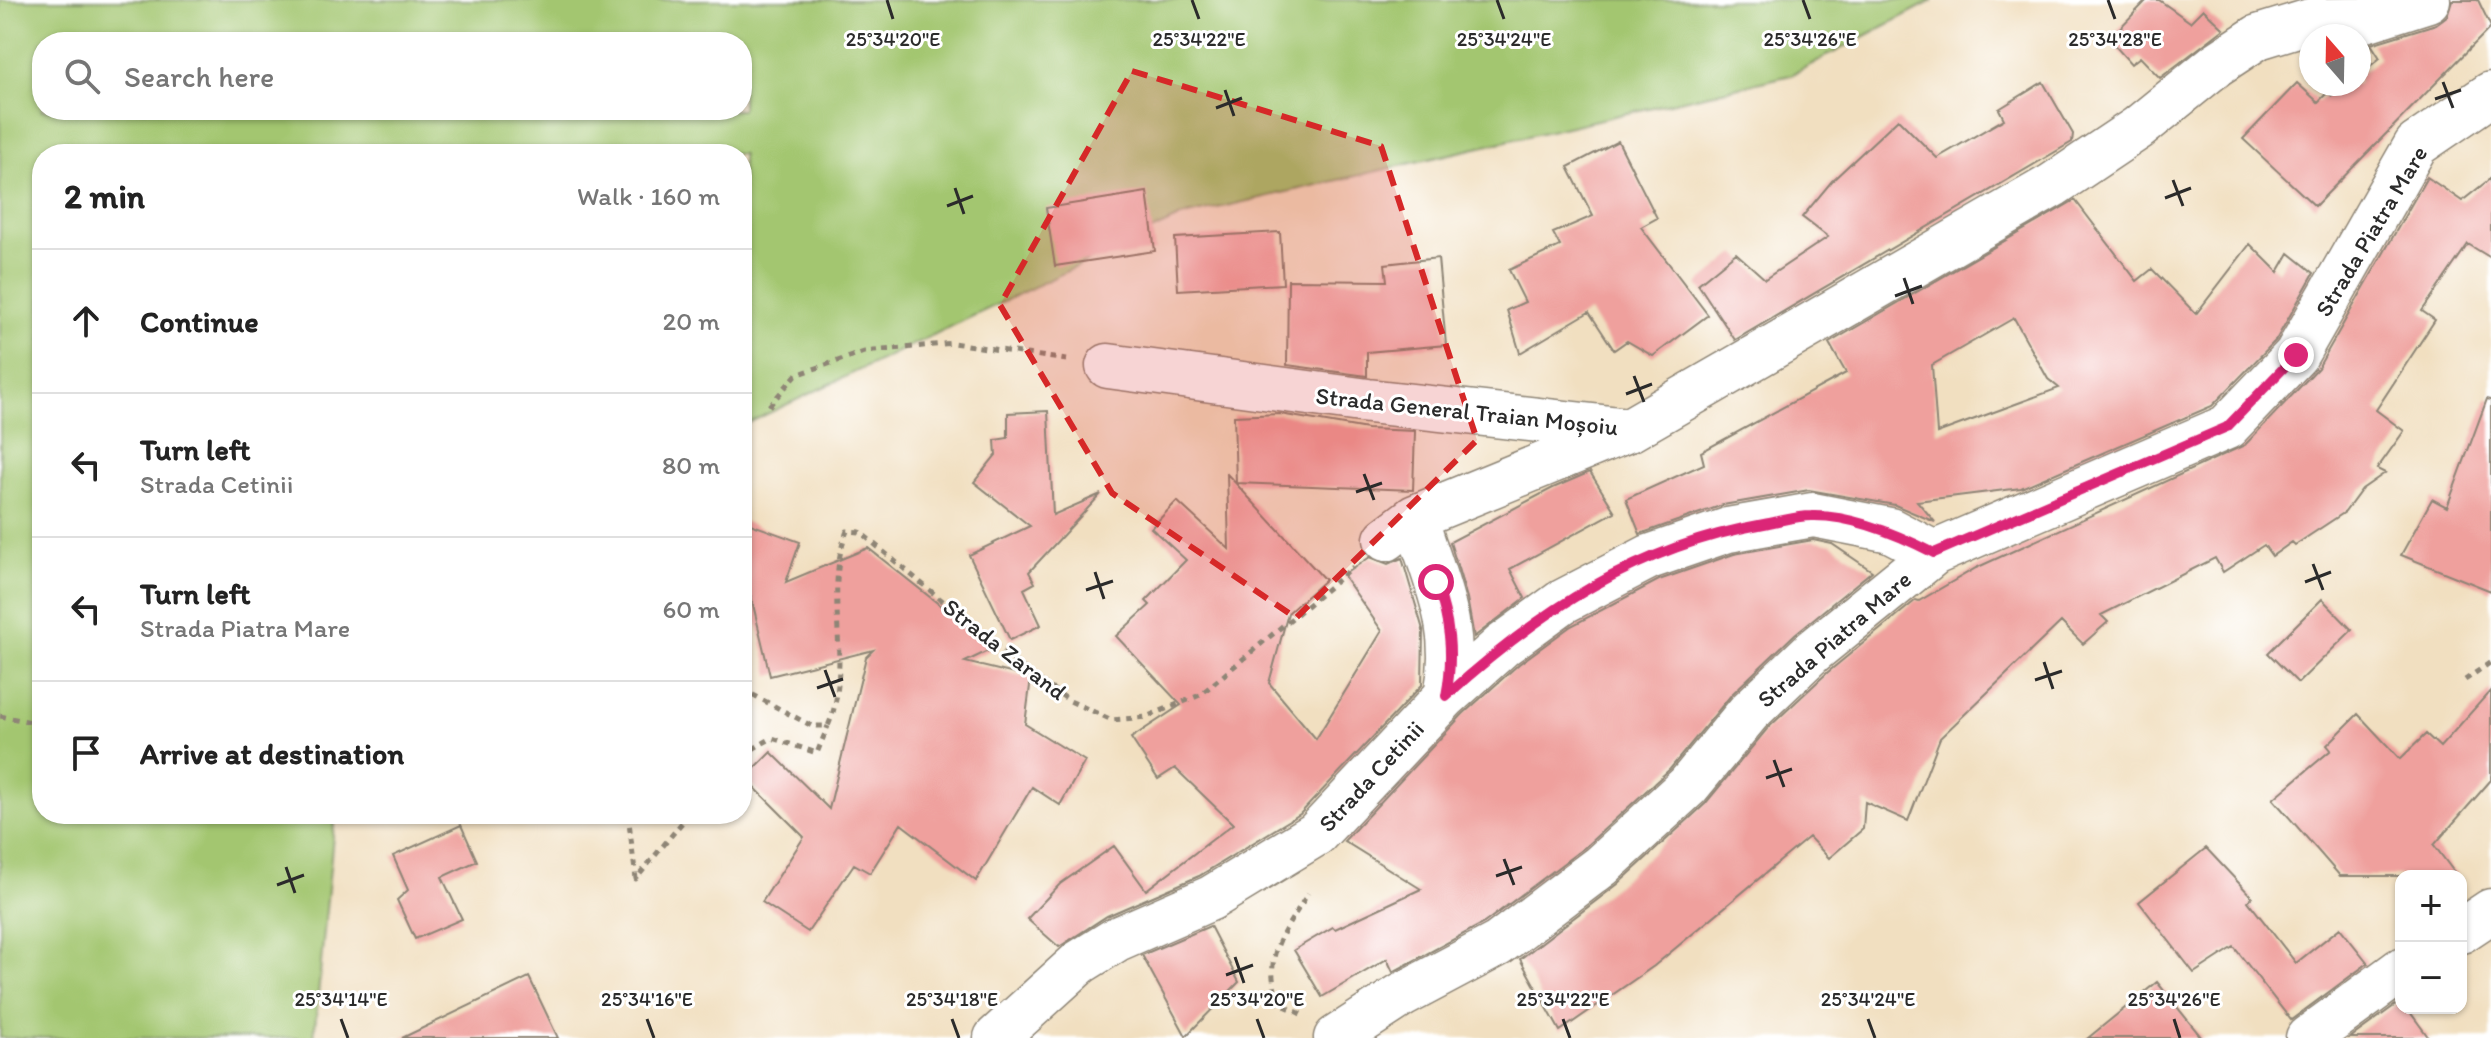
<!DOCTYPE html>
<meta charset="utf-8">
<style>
:root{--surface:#fff;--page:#f2f2f2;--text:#222;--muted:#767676;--line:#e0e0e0}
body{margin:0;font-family:Itim,sans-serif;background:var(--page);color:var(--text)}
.controls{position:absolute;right:24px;bottom:24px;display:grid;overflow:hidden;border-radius:16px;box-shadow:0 2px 6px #0004}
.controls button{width:72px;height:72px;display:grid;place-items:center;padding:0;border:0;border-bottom:2px solid var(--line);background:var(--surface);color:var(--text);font:40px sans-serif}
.compass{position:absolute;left:2299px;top:24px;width:72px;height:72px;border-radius:50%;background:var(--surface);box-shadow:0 2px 6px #0004;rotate:340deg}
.stop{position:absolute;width:24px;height:24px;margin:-18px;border:6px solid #db2777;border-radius:50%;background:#fff}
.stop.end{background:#db2777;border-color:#fff;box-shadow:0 2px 8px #0008}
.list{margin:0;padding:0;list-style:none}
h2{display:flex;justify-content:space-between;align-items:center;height:104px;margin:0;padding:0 32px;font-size:34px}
h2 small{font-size:26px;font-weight:400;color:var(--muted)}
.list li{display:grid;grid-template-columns:52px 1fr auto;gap:24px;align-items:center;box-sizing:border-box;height:144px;padding:0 32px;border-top:2px solid var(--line)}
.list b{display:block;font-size:30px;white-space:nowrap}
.list p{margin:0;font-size:26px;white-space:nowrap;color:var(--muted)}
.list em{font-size:26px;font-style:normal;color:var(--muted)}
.icon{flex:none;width:44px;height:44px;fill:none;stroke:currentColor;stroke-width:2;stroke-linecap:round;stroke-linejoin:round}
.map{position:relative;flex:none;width:2491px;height:1038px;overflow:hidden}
.search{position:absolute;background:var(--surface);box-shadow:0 2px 6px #0004;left:32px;top:32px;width:720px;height:88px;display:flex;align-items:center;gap:20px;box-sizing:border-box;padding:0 28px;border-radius:32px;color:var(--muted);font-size:30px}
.panel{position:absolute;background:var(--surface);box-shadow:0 2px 6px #0004;left:32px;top:144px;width:720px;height:680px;border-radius:32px}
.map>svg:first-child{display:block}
.green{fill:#a3c66f;stroke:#67784d;stroke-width:2;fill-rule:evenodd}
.building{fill:#efa09d;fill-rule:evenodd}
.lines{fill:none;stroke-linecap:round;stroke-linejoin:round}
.minor-casing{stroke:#8e8576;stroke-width:47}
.path{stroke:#8e8576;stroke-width:5;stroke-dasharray:6 6;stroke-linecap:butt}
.minor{stroke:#fff;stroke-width:44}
.route{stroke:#db2777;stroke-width:10}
.marked{fill:#d62828;fill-opacity:0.2;stroke:#d62828;stroke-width:6;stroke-dasharray:16 10;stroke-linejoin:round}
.ticks{fill:none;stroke:#2b2b2b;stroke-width:3}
.labels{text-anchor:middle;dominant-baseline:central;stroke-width:6;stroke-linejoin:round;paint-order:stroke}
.street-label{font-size:24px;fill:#2b2b2b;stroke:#fff}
.ticks-label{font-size:20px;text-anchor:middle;fill:#2b2b2b;stroke:#fff;stroke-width:6;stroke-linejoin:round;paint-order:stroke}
</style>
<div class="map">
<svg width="2491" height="1038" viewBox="0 0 2491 1038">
<rect width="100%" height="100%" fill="#fff"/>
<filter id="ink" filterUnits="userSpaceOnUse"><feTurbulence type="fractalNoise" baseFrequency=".0125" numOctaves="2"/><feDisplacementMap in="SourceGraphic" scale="16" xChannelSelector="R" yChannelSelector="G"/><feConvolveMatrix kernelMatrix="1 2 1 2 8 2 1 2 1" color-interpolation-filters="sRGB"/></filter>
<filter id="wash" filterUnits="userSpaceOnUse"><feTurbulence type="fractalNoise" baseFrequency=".006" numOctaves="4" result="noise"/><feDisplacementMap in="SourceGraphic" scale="32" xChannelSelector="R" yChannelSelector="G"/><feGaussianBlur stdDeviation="1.8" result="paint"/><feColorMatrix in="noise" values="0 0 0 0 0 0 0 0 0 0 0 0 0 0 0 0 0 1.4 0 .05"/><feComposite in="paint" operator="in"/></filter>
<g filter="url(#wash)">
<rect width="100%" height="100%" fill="#f1dfc0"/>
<path class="green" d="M 0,0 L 1934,0 L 1791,75 L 1183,216 L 742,426 L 742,154 L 42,154 L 42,814 L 335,814 L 314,1038 L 0,1038 ZM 42,42 L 742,42 L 742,110 L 42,110 Z"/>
<g id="blocks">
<path class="building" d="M 2147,0 L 2159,0 L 2190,22 L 2203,9 L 2224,29 L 2160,78 L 2140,57 L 2131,64 L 2109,39 Z
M 2452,0 L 2478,0 L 2491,27 L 2315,206 L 2243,139 L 2297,83 L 2318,102 L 2328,92 L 2332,96 L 2347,84 L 2359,84 L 2359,75 L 2380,58 L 2371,44 L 2436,24 L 2447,16 Z
M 2043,82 L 2073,134 L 2072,142 L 1735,340 L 1698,284 L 1736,253 L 1765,279 L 1828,237 L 1802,217 L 1832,181 L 1898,119 L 1937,158 L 2004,119 L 1999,109 Z
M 1618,141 L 1657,218 L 1641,227 L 1708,315 L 1653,356 L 1627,341 L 1614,350 L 1589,312 L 1520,353 L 1507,310 L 1525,302 L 1509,270 L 1560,246 L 1553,233 L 1593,216 L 1568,167 Z
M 2427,177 L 2462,201 L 2491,178 L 2491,258 L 2468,244 L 2422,311 L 2435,320 L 2376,410 L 2404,431 L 2377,469 L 2385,473 L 2362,489 L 2345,512 L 2295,545 L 2292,542 L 2272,556 L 2264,545 L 2223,572 L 2215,558 L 2101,615 L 2108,622 L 2083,644 L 2061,622 L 1940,738 L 1908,821 L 1865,802 L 1863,829 L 1829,858 L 1809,837 L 1654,966 L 1560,1031 L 1520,959 L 1618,884 L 1705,804 L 1767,729 L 1828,672 L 1916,600 L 1919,601 L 1976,568 L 2245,445 L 2318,368 Z
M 1147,192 L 1155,251 L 1055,266 L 1046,208 Z
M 2075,200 L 2137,281 L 2152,269 L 2196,314 L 2250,244 L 2278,272 L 2289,253 L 2314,273 L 2276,340 L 2212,406 L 2021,488 L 1917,501 L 1935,522 L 1895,505 L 1809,490 L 1723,505 L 1640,534 L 1626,499 L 1704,464 L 1701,452 L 1846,373 L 1829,343 ZM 2014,318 L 2048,379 L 2059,388 L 1937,433 L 1932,365 Z
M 1280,232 L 1283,284 L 1178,290 L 1175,238 Z
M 1438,258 L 1446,345 L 1367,352 L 1367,376 L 1287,365 L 1288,280 L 1387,281 L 1385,264 Z
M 2487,399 L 2491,400 L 2491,591 L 2401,555 L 2432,499 L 2447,507 Z
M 1048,411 L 1053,515 L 1101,494 L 1029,572 L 1035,583 L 1024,589 L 1041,625 L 1010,640 L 969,555 L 1030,526 L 974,482 L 996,455 L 995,440 L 1008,438 L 1008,413 Z
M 1280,414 L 1367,429 L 1415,431 L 1413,490 L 1236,483 L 1234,416 Z
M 1590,472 L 1615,512 L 1510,569 L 1525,598 L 1474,637 L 1467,598 L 1450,542 L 1553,488 Z
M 1227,474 L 1325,580 L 1288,613 L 1269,683 L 1316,739 L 1382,631 L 1343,575 L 1370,557 L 1388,564 L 1402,558 L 1423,630 L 1422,685 L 1300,814 L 1199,876 L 1107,916 L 1059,947 L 1027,919 L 1060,884 L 1114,846 L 1146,890 L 1233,824 L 1175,768 L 1158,779 L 1131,738 L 1181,705 L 1116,636 L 1150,605 L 1146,601 L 1186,560 L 1151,528 L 1177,501 L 1229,549 Z
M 742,521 L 800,542 L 786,582 L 868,548 L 994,648 L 965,662 L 1031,678 L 1025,724 L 1085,761 L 1060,805 L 1032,787 L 976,881 L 901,824 L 870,873 L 854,864 L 808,932 L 762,902 L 804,837 L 745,778 L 771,752 L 829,809 L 866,657 L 873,650 L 770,676 L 751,596 L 742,593 Z
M 1813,540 L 1832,544 L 1872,571 L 1795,634 L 1732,694 L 1670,769 L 1585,847 L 1484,923 L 1393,972 L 1387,959 L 1322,997 L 1294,950 L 1333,927 L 1335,929 L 1421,889 L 1344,841 L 1463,714 L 1519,664 L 1571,626 L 1659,580 L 1734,554 Z
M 2322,599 L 2352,630 L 2298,683 L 2268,653 Z
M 2491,690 L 2491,780 L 2434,845 L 2457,876 L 2340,876 L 2273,799 L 2331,750 L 2327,745 L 2358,714 L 2400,759 L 2426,734 L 2440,747 Z
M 461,825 L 477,861 L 442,877 L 462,919 L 415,939 L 397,900 L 408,890 L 393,856 Z
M 2206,848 L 2252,897 L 2248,901 L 2296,963 L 2340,928 L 2368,963 L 2291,1020 L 2234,947 L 2194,973 L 2139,902 Z
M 1210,926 L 1239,982 L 1186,1036 L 1142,955 Z
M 529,977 L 558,1038 L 402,1038 Z
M 2157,982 L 2202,1038 L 2088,1038 Z
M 2401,1001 L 2401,1008 L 2407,1008 L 2429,1038 L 2350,1038 Z"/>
</g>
</g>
<g filter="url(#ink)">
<use href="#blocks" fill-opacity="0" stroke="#8e8576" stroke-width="2"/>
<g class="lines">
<defs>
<path id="minor" d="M 1108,366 L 1368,401 L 1629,430 L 2053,185 L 2138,128 L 2217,64 L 2258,37 L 2310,21 L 2365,20 L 2428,0
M 1415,517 C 1435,582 1460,626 1446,696
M 1386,539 L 1415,517 L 1623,432
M 2461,931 L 2491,911
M 996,1038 L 1080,962 L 1117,939 L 1211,898 L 1316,834 L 1446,696 L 1503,645 L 1562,602 L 1649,557 L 1728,530 L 1813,515 L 1890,530 L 1934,553
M 1336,1038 L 1402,995 L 1498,944 L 1601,866 L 1688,786 L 1749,712 L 1811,653 L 1934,553 L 2227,427 L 2296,355 L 2416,145 L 2491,94
M 2308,1038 L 2401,970"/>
</defs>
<use href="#minor" class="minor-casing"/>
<path class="path" d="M 769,406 L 796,375 L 864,352 L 953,343 L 1067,360
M 2465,680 L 2491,662
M 742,689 L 812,726 L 828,726 C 854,667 822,593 847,531 L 860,532 L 1029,673 L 1070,701 L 1112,720 L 1146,717 L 1200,695 L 1353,567
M 0,716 L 42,724
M 742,755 L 772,738 L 817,753 L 828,726
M 628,814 L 636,879 L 689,814
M 1301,1014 L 1279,1003 C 1261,953 1285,933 1308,893"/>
<use href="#minor" class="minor"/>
</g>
</g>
<g class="lines" filter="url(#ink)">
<path class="route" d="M 1436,582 C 1450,622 1454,654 1446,696 C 1540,611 1637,546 1764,524 C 1780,521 1797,516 1812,516 C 1853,515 1899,535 1934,553 L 2227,427 L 2296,355"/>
</g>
<path class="marked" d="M 1132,71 L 1381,146 L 1477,440 L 1296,618 L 1112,493 L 1000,305 Z"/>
<path class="ticks" d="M 887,0 L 893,19M 1192,0 L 1199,19M 1497,0 L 1504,19M 1803,0 L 1810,19M 2108,0 L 2115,19M 2443,82 L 2453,108M 1225,90 L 1234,116M 2435,99 L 2461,90M 1216,108 L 1242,98M 2173,180 L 2183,206M 955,188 L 964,214M 2165,198 L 2191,188M 947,206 L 973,196M 1904,278 L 1913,304M 1895,296 L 1922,286M 1634,376 L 1644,402M 1626,394 L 1652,384M 1364,474 L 1374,500M 1356,492 L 1382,483M 2313,564 L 2323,590M 1095,572 L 1104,599M 2305,582 L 2331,572M 1086,590 L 1113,581M 2044,662 L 2053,689M 825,670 L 835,697M 2035,680 L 2062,671M 817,688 L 843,679M 1774,760 L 1784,787M 1766,778 L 1792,769M 1504,859 L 1514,885M 286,867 L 295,893M 1496,876 L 1522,867M 277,885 L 304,875M 1235,957 L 1244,983M 1226,975 L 1253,965M 341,1019 L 348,1038M 647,1019 L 654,1038M 952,1019 L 959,1038M 1257,1019 L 1264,1038M 1563,1019 L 1570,1038M 1868,1019 L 1875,1038M 2174,1019 L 2180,1038"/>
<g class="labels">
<g class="street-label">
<text transform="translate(2371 231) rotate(-59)">Strada Piatra Mare</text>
<text transform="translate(1467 411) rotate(6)">Strada General Traian Moșoiu</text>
<text transform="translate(1834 639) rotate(-41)">Strada Piatra Mare</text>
<text transform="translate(1005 649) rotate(38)">Strada Zarand</text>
<text transform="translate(1371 776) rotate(-47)">Strada Cetinii</text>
</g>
</g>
<g class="ticks-label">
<text x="893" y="46">25°34'20"E</text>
<text x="1199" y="46">25°34'22"E</text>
<text x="1504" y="46">25°34'24"E</text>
<text x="1810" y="46">25°34'26"E</text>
<text x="2115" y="46">25°34'28"E</text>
<text x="341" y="1006">25°34'14"E</text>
<text x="647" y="1006">25°34'16"E</text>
<text x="952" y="1006">25°34'18"E</text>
<text x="1257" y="1006">25°34'20"E</text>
<text x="1563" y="1006">25°34'22"E</text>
<text x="1868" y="1006">25°34'24"E</text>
<text x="2174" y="1006">25°34'26"E</text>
</g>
</svg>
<div class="controls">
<button>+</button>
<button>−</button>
</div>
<svg class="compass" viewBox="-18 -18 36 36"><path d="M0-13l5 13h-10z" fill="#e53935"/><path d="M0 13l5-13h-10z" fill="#767676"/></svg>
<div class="stop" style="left:1436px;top:582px"></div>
<div class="stop end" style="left:2296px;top:355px"></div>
<div class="search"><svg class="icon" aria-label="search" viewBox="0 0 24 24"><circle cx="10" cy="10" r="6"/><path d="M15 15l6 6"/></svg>Search here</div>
<section class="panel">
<h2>2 min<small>Walk · 160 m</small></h2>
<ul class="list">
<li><svg class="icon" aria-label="ahead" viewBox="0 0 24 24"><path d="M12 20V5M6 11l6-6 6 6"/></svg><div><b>Continue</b></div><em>20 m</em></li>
<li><svg class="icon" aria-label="left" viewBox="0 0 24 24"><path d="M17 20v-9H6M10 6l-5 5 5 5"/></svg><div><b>Turn left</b><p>Strada Cetinii</p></div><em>80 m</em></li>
<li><svg class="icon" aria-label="left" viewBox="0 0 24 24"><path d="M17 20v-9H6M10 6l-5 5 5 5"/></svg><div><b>Turn left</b><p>Strada Piatra Mare</p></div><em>60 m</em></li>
<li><svg class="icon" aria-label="arrive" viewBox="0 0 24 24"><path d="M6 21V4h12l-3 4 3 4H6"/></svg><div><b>Arrive at destination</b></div></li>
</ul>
</section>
</div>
